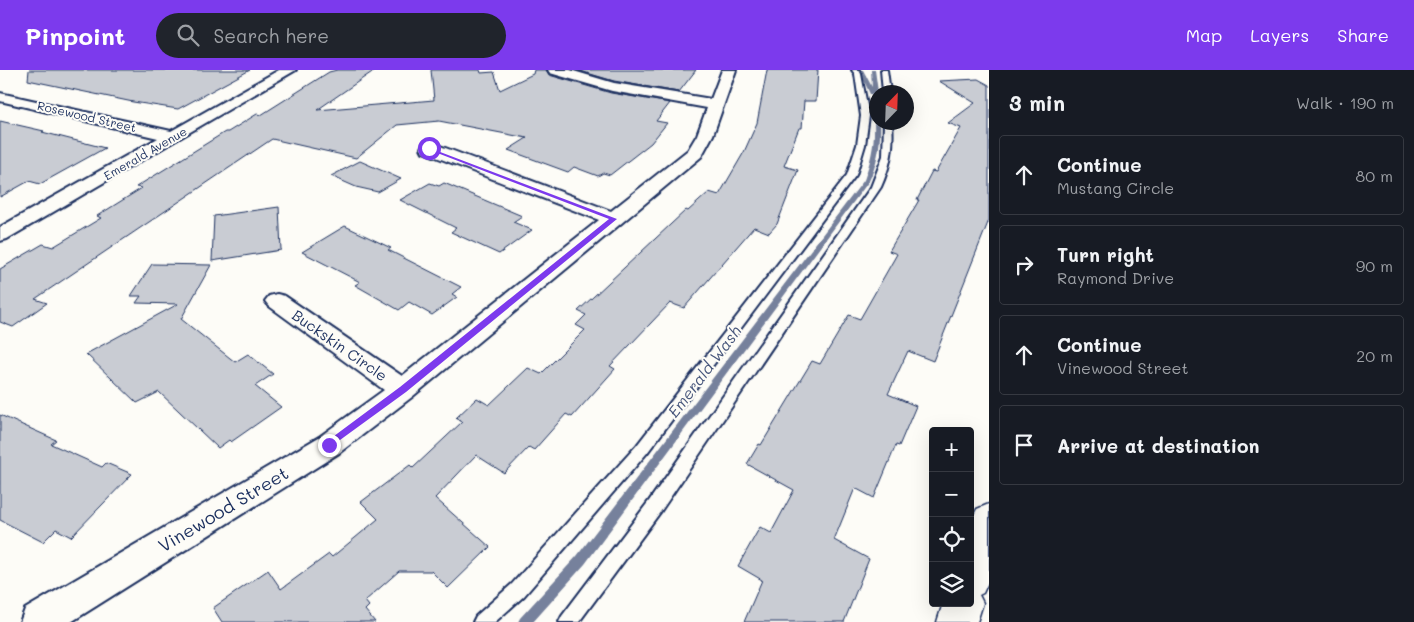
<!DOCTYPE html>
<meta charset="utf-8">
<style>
:root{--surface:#171b24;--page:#20242c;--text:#f1f3f6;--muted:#9ea1a6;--line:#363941;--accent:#7c3aed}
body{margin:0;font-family:Mali,sans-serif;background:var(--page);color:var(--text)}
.controls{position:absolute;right:15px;bottom:15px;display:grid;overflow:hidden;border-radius:5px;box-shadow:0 5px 20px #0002}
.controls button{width:45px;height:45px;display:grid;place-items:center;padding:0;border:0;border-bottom:1px solid var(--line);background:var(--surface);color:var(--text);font:25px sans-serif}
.compass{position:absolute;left:869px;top:15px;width:45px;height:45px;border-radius:50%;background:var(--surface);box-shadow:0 5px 20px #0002;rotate:23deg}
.stop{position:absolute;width:15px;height:15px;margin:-11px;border:4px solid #7c3aed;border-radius:50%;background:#fff}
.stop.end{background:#7c3aed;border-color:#fff;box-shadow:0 1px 5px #0008}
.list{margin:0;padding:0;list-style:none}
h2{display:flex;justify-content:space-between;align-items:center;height:65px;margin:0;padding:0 20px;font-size:21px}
h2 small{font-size:16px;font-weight:400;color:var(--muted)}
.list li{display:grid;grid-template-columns:32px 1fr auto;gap:15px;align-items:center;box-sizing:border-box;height:80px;margin:0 10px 10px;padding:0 10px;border:1px solid var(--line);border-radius:5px}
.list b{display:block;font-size:19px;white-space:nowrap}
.list p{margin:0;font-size:16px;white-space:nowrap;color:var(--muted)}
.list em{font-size:16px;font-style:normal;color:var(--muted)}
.icon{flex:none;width:28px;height:28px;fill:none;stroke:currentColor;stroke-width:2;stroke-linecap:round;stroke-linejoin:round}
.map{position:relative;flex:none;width:989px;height:552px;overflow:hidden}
header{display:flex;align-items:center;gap:30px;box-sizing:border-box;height:70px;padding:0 25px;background:var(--accent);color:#fff}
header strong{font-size:24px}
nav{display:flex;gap:28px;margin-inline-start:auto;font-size:18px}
.search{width:350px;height:45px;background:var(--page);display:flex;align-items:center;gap:12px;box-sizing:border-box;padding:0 18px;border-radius:28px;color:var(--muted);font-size:19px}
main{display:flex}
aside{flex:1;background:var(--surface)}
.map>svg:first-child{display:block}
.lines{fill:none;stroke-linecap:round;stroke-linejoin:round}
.stream{fill:#76819c;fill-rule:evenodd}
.building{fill:#c9ccd3;stroke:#1b2f5e}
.lane-casing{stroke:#1b2f5e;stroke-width:4}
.street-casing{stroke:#1b2f5e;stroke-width:4}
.secondary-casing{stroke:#1b2f5e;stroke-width:3}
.lane{fill:#fdfcf7;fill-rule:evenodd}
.street{fill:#fdfcf7;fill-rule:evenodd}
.secondary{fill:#fdfcf7;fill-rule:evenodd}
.route{fill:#7c3aed}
.labels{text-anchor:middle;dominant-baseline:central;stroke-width:4;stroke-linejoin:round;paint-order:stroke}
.far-street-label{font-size:12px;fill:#1b2f5e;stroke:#fdfcf7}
.street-label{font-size:15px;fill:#1b2f5e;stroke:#fdfcf7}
.water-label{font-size:16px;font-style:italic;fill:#49587d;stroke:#fdfcf7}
.near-street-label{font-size:18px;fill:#1b2f5e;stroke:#fdfcf7}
</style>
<header>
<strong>Pinpoint</strong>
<div class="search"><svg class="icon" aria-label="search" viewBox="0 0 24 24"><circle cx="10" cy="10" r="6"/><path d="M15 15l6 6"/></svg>Search here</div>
<nav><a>Map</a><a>Layers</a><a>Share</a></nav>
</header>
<main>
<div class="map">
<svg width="989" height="552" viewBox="0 0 989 552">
<rect width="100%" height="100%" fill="#fdfcf7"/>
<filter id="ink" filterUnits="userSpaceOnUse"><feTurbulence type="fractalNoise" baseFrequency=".02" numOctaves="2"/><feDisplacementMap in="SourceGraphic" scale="10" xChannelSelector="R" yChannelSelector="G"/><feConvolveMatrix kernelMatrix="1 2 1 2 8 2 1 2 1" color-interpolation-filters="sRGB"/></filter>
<g filter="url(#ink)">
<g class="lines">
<path class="stream" d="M 859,0 L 863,0 L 872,17 L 871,0 L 875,0 L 878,22 L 876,22 L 876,34 L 873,33 L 873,25 L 870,24 Z
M 876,50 L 876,52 L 880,52 C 881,72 878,93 869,111 L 585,494 L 533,552 L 518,552 L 520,548 L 577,486 L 864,110 C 871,91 875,72 874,52 Z"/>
</g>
<path class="building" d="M 29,0 L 250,0 L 178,39 L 133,32 L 28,10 Z
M 337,0 L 375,0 L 317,40 L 434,30 L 431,0 L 480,0 L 481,3 L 494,2 L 500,20 L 533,4 L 534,0 L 546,0 L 549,5 L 611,23 L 670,33 L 656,51 L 667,53 L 651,73 L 610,105 L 603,103 L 598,106 L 574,97 L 568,102 L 508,80 L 527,68 L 439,51 L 397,55 L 356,88 L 272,69 L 35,229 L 47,233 L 13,257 L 0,252 L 0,199 L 43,174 L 53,177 L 101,148 L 97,146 L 142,118 L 136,117 L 225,62 L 228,62 L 257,44 L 261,45 L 329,2 Z
M 577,0 L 696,0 L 679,22 L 614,11 Z
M 767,0 L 818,0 L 816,31 L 804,31 L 802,58 L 799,58 L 784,96 L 798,100 L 777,154 L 769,163 L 754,157 L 684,238 L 670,233 L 610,296 L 615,299 L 572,347 L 566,344 L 534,380 L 529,377 L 504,403 L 476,385 L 435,428 L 490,477 L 448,518 L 431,501 L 399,501 L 365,531 L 369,536 L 365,540 L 375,552 L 222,552 L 213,538 L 268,500 L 281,519 L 329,484 L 332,487 L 378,449 L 361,432 L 410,395 L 413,398 L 462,352 L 456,348 L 477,328 L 489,335 L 528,298 L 541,304 L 585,260 L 576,255 L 586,245 L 578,241 L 686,140 L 688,141 L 709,122 L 719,125 L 744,82 L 757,53 Z
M 978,9 L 989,15 L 989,150 L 933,291 L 908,281 L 888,324 L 916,336 L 899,376 L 896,375 L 874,428 L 855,418 L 834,470 L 869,489 L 844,552 L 744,552 L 762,510 L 738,496 L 760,457 L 771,463 L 794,420 L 747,394 L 759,374 L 761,375 L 812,291 L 820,294 L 849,245 L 860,249 L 897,184 L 889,181 L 919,130 L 917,130 L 932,101 L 936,102 L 961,58 L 948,53 L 975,33 L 939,11 Z
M 0,51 L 44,61 L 42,62 L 105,78 L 40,114 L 29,111 L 0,127 Z
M 360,91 L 401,109 L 378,122 L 356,117 L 331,106 Z
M 430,113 L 439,116 L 444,113 L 522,146 L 513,152 L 532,160 L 499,184 L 451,162 L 456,158 L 400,130 Z
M 279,137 L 281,180 L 212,191 L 214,146 Z
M 345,156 L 391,178 L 388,180 L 461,217 L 452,224 L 457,227 L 432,245 L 409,232 L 399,240 L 355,215 L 360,212 L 302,182 Z
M 152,194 L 211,195 L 181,249 L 235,292 L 248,284 L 273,304 L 255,316 L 281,337 L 231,372 L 229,370 L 218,378 L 159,322 L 137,333 L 86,284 L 178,234 L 136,233 L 141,226 L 131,226 Z
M 0,345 L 56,370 L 51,374 L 102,397 L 106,393 L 132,404 L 71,467 L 56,459 L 43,472 L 0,450 Z"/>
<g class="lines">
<defs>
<path id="lane" d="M 852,0 L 859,0 L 861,4 L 869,46 L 865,75 L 856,105 L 647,383 L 524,526 L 495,552 L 473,552 L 476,546 L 512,514 L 637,375 L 847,105 L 857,75 L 861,46 L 855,4 Z
M 881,0 L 887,0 L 890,22 L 883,22 Z
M 884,52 L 892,52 C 894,76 891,95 881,117 L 661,441 L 579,552 L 559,552 L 562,546 L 649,431 L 871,117 L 883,86 Z"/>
<path id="street" d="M 279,0 L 296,0 L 7,169 L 0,171 L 0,157 L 158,68 L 0,31 L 0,23 L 171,61 Z
M 548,0 L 570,0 L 614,13 L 711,29 L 722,0 L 736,0 L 713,65 L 701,87 L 412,327 L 339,383 L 71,552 L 20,552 L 25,539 L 319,367 L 384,320 L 269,236 L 265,231 L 269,226 L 277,224 L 285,226 L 402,306 L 599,150 L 423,82 L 421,78 L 423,74 L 435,74 L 611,141 L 688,80 L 697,65 L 707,38 L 612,21 L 550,3 Z"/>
<path id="secondary" d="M 989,434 L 989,510 L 983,523 L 979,525 L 983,533 L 977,552 L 937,552 L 943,533 L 970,533 L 970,453 L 977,439 Z"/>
</defs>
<use href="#lane" class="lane-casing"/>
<use href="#street" class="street-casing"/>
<use href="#secondary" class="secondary-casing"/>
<use href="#lane" class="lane"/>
<use href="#street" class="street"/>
<use href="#secondary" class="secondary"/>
</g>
</g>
<path class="route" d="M 427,77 L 617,149 L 406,322 L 329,378 L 325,375 L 326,372 L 400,317 L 609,149 L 427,79 Z"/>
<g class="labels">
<g class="far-street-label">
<text transform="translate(87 46) rotate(13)">Rosewood Street</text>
<text transform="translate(145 83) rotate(-30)">Emerald Avenue</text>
</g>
<g class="street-label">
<text transform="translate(340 275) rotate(35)">Buckskin Circle</text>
</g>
<g class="water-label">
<text transform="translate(704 301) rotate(-53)">Emerald Wash</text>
</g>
<g class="near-street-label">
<text transform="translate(223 439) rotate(-31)">Vinewood Street</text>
</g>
</g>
</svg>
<div class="controls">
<button>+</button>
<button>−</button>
<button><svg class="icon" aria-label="locate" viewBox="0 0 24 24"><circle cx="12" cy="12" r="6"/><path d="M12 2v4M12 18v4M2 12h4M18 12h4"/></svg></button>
<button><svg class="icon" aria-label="layers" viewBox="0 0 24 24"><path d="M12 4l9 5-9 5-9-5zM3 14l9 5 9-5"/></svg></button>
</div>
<svg class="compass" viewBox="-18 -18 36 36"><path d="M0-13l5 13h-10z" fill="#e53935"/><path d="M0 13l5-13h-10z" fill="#9ea1a6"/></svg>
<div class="stop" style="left:429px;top:78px"></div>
<div class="stop end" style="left:329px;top:375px"></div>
</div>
<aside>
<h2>3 min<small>Walk · 190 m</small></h2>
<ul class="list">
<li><svg class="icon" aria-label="ahead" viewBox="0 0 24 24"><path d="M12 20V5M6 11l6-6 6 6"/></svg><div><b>Continue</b><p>Mustang Circle</p></div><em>80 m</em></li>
<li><svg class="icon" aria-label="right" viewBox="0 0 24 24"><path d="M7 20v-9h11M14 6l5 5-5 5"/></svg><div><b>Turn right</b><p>Raymond Drive</p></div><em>90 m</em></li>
<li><svg class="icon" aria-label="ahead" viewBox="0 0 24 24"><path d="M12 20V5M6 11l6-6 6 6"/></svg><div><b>Continue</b><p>Vinewood Street</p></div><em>20 m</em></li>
<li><svg class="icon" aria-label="arrive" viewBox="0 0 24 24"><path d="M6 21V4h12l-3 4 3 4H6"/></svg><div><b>Arrive at destination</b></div></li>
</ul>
</aside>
</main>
